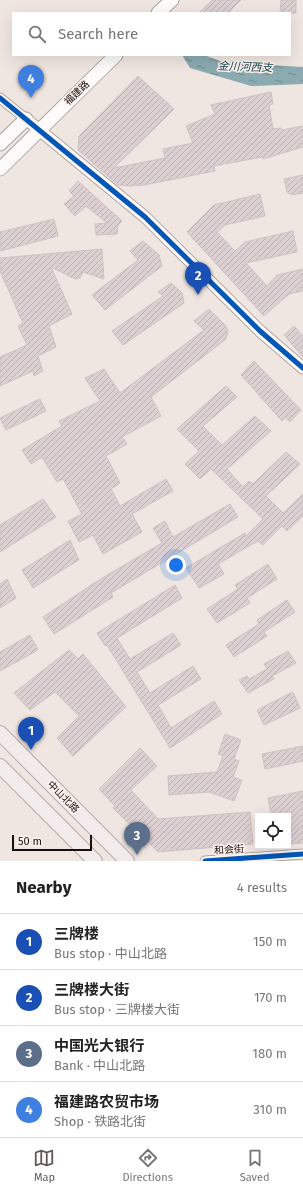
<!DOCTYPE html>
<meta charset="utf-8">
<style>
:root{--surface:#fff;--page:#f2f2f2;--text:#222;--muted:#767676;--line:#e0e0e0;--accent:#625a57}
body{margin:0;font-family:"Fira Sans","Noto Sans SC",sans-serif;background:var(--page);color:var(--text)}
.controls{position:absolute;right:12px;bottom:12px;display:grid;overflow:hidden;border-radius:0px;box-shadow:0 4px 16px #0002}
.controls button{width:36px;height:36px;display:grid;place-items:center;padding:0;border:0;border-bottom:1px solid var(--line);background:var(--surface);color:var(--text);font:20px sans-serif}
.scale{position:absolute;left:12px;bottom:10px;width:80px;box-sizing:border-box;padding-left:4px;border:2px solid #160f0d;border-top:0;font-size:11px;line-height:14px;white-space:nowrap;color:#160f0d;-webkit-text-stroke:3px #fdf2ed;paint-order:stroke}
.you{position:absolute;left:176px;top:565px;width:14px;height:14px;margin:-10px;border:3px solid #fff;border-radius:50%;background:#1a73e8;box-shadow:0 0 0 6px #1a73e833}
.badge{display:grid;place-items:center;width:26px;height:26px;border-radius:50%;background:var(--accent);color:#fff;font-size:13px;font-weight:700}
.pin{position:absolute;translate:-50% -33px;filter:drop-shadow(0 1px 2px #0008)}
.pin::after{content:'';position:absolute;top:21px;width:14px;height:12px;background:inherit;clip-path:polygon(0 0,100% 0,50% 100%)}
.list{margin:0;padding:0;list-style:none}
h2{display:flex;justify-content:space-between;align-items:center;height:52px;margin:0;padding:0 16px;font-size:17px}
h2 small{font-size:13px;font-weight:400;color:var(--muted)}
.list li{display:grid;grid-template-columns:26px 1fr auto;gap:12px;align-items:center;box-sizing:border-box;height:56px;padding:0 16px;border-top:1px solid var(--line)}
.list b{display:block;font-size:15px;white-space:nowrap}
.list p{margin:0;font-size:13px;white-space:nowrap;color:var(--muted)}
.list em{font-size:13px;font-style:normal;color:var(--muted)}
.icon{flex:none;width:22px;height:22px;fill:none;stroke:currentColor;stroke-width:2;stroke-linecap:round;stroke-linejoin:round}
.map{position:relative;flex:none;width:303px;height:861px;overflow:hidden}
.search{position:absolute;background:var(--surface);box-shadow:0 4px 16px #0002;left:12px;right:12px;top:12px;height:44px;display:flex;align-items:center;gap:10px;box-sizing:border-box;padding:0 14px;border-radius:0px;color:var(--muted);font-size:15px}
.sheet{height:276px;background:var(--surface)}
nav{display:flex;justify-content:space-around;align-items:center;box-sizing:border-box;height:56px;border-top:1px solid var(--line);background:var(--surface);font-size:11px;color:var(--muted)}
nav a{display:grid;justify-items:center;gap:2px}
nav .on{color:var(--accent)}
.map>svg:first-child{display:block}
.water{fill:url(#water-ripples)}
.building{fill:url(#building-hatch);stroke:#cbc3c2}
.lines{fill:none;stroke-linecap:round;stroke-linejoin:round}
.minor-casing{stroke:#aba3a0;stroke-width:11}
.tertiary-casing{stroke:#aba3a0;stroke-width:13}
.secondary-casing{stroke:#aba3a0;stroke-width:15}
.primary-casing{stroke:#b8aaa8;stroke-width:16}
.minor{stroke:#fdfbfa;stroke-width:9}
.tertiary{stroke:#fdfbfa;stroke-width:11}
.secondary{stroke:#fdfbfa;stroke-width:13}
.primary{stroke:#f2ebeb;stroke-width:14}
.cycleway-casing{stroke:#fdf2ed;stroke-width:8}
.cycleway{stroke:#0057b8;stroke-width:5}
.labels{text-anchor:middle;dominant-baseline:central;stroke-width:3;stroke-linejoin:round;paint-order:stroke}
.street-label{font-size:10px;fill:#160f0d;stroke:#fdf2ed}
.water-label{font-size:11px;font-style:italic;fill:#1a4751;stroke:#fdf2ed}
</style>
<div class="map">
<svg width="303" height="861" viewBox="0 0 303 861">
<defs>
<pattern id="water-ripples" width="26" height="14" patternUnits="userSpaceOnUse"><rect width="26" height="14" fill="#8babb1"/><path d="M2 4q2-2 4 0t4 0M15 11q2-2 4 0t4 0" fill="none" stroke="#718a8e"/></pattern>
<pattern id="building-hatch" width="6" height="6" patternUnits="userSpaceOnUse"><rect width="6" height="6" fill="#ddd0d2"/><path d="M-1 1l2-2M0 6l6-6M5 7l2-2" fill="none" stroke="#bdb1b3"/></pattern>
</defs>
<rect width="100%" height="100%" fill="#f0e6e1"/>
<path class="water" d="M 182,55 L 204,55 L 223,62 L 303,67 L 303,84 L 251,86 L 190,68 Z"/>
<path class="building" d="M 212,0 L 241,0 L 228,13 L 199,13 Z
M 281,0 L 296,0 L 296,13 L 280,13 Z
M 138,76 L 174,109 L 114,168 L 165,158 L 163,149 L 193,143 L 186,126 L 215,114 L 211,105 L 271,92 L 273,104 L 269,105 L 273,129 L 281,128 L 282,130 L 303,126 L 303,147 L 263,159 L 262,157 L 214,166 L 215,171 L 144,185 L 129,186 L 118,185 L 78,150 L 79,136 Z
M 303,175 L 303,193 L 292,195 L 287,192 L 284,179 Z
M 78,181 L 122,221 L 118,225 L 117,234 L 96,235 L 95,224 L 107,223 L 86,206 L 75,216 L 64,204 L 74,196 L 69,191 Z
M 260,194 L 265,216 L 225,225 L 217,232 L 235,251 L 245,242 L 293,231 L 297,252 L 246,263 L 267,286 L 277,275 L 303,269 L 303,291 L 289,294 L 264,316 L 187,232 L 214,205 Z
M 54,219 L 58,236 L 0,251 L 0,232 Z
M 143,241 L 159,255 L 162,266 L 105,310 L 92,295 L 138,260 L 130,251 Z
M 102,249 L 104,279 L 83,272 L 80,278 L 75,279 L 51,267 L 72,314 L 49,326 L 56,347 L 38,356 L 43,371 L 34,376 L 33,371 L 0,386 L 0,357 L 27,345 L 18,326 L 23,323 L 0,271 L 0,258 Z
M 171,283 L 182,293 L 184,303 L 123,345 L 112,331 L 163,296 L 158,292 Z
M 209,309 L 225,325 L 228,331 L 226,339 L 151,397 L 161,416 L 122,437 L 127,444 L 106,456 L 120,483 L 111,489 L 120,506 L 166,479 L 173,491 L 132,514 L 142,532 L 103,554 L 93,535 L 79,542 L 68,521 L 82,514 L 63,479 L 57,482 L 42,457 L 31,464 L 22,450 L 62,426 L 59,421 L 100,401 L 85,378 L 104,369 L 120,393 L 204,330 L 194,321 Z
M 294,326 L 303,336 L 303,357 L 284,335 Z
M 254,361 L 301,410 L 290,422 L 285,417 L 282,421 L 241,375 Z
M 226,386 L 237,397 L 203,426 L 222,445 L 255,416 L 271,431 L 227,469 L 243,487 L 249,481 L 253,484 L 286,452 L 300,464 L 266,496 L 283,513 L 303,494 L 303,516 L 287,531 L 282,526 L 263,545 L 258,541 L 218,564 L 224,574 L 199,588 L 186,568 L 245,533 L 246,536 L 263,519 L 209,467 L 210,470 L 200,479 L 185,464 L 199,451 L 177,429 Z
M 40,399 L 46,411 L 6,430 L 0,418 Z
M 43,499 L 56,517 L 0,552 L 0,525 Z
M 230,504 L 238,517 L 111,593 L 113,597 L 54,634 L 43,617 L 102,578 L 162,543 L 153,528 L 165,521 L 173,537 Z
M 70,540 L 79,560 L 33,588 L 22,570 Z
M 268,564 L 277,579 L 247,598 L 250,603 L 217,623 L 207,609 L 238,589 L 235,585 Z
M 7,579 L 16,598 L 0,608 L 0,584 Z
M 175,585 L 182,598 L 117,638 L 130,659 L 173,633 L 181,645 L 137,672 L 150,693 L 193,666 L 201,679 L 158,705 L 171,728 L 214,701 L 222,714 L 170,748 L 107,645 L 105,646 L 97,633 Z
M 287,600 L 295,612 L 264,632 L 267,636 L 234,657 L 226,645 L 259,624 L 257,620 Z
M 30,635 L 38,650 L 0,671 L 0,652 Z
M 69,650 L 78,659 L 83,654 L 126,707 L 73,756 L 57,738 L 79,716 L 55,692 L 30,710 L 14,693 Z
M 288,651 L 296,663 L 272,676 L 274,679 L 248,693 L 239,680 L 247,676 L 249,679 L 267,669 L 264,664 Z
M 293,692 L 300,708 L 264,725 L 257,710 Z
M 225,734 L 241,740 L 234,759 L 239,761 L 233,777 L 242,780 L 234,801 L 209,792 L 169,795 L 168,776 L 217,772 L 223,756 L 218,754 Z
M 303,746 L 303,761 L 265,769 L 262,754 Z
M 140,748 L 157,766 L 131,790 L 158,819 L 250,812 L 253,844 L 158,852 L 113,808 L 115,806 L 99,789 Z
M 303,791 L 303,843 L 288,844 L 288,816 L 271,814 L 268,798 Z"/>
<g class="lines">
<defs>
<path id="minor" d="M 0,98 L 26,119
M 205,861 L 303,854"/>
<path id="tertiary" d="M 26,119 L 145,217 L 260,331 L 303,368"/>
<path id="secondary" d="M 158,13 L 172,0
M 0,144 L 26,119
M 0,169 L 116,55"/>
<path id="primary" d="M 0,733 L 127,861
M 0,766 L 95,861"/>
</defs>
<use href="#minor" class="minor-casing"/>
<use href="#tertiary" class="tertiary-casing"/>
<use href="#secondary" class="secondary-casing"/>
<use href="#primary" class="primary-casing"/>
<use href="#minor" class="minor"/>
<use href="#tertiary" class="tertiary"/>
<use href="#secondary" class="secondary"/>
<use href="#primary" class="primary"/>
<defs>
<path id="cycleway" d="M 0,98 L 145,217 L 260,331 L 303,368
M 205,861 L 303,854"/>
</defs>
<use href="#cycleway" class="cycleway-casing"/>
<use href="#cycleway" class="cycleway"/>
</g>
<g class="labels">
<g class="street-label">
<text transform="translate(77 93) rotate(-44)">福建路</text>
<text transform="translate(63 797) rotate(45)">中山北路</text>
<text transform="translate(229 850) rotate(-4)">和会街</text>
</g>
<g class="water-label">
<text transform="translate(245 67) rotate(2)">金川河西支</text>
</g>
</g>
</svg>
<div class="controls">
<button><svg class="icon" aria-label="locate" viewBox="0 0 24 24"><circle cx="12" cy="12" r="6"/><path d="M12 2v4M12 18v4M2 12h4M18 12h4"/></svg></button>
</div>
<div class="scale">50 m</div>
<div class="you"></div>
<div class="pin badge" style="left:31px;top:750px;background:#1a4fb4">1</div>
<div class="pin badge" style="left:198px;top:295px;background:#1a4fb4">2</div>
<div class="pin badge" style="left:137px;top:855px;background:#5c6f8a">3</div>
<div class="pin badge" style="left:31px;top:98px;background:#3f7fe0">4</div>
<div class="search"><svg class="icon" aria-label="search" viewBox="0 0 24 24"><circle cx="10" cy="10" r="6"/><path d="M15 15l6 6"/></svg>Search here</div>
</div>
<section class="sheet">
<h2>Nearby<small>4 results</small></h2>
<ul class="list">
<li><span class="badge" style="background:#1a4fb4">1</span><div><b>三牌楼</b><p>Bus stop · 中山北路</p></div><em>150 m</em></li>
<li><span class="badge" style="background:#1a4fb4">2</span><div><b>三牌楼大街</b><p>Bus stop · 三牌楼大街</p></div><em>170 m</em></li>
<li><span class="badge" style="background:#5c6f8a">3</span><div><b>中国光大银行</b><p>Bank · 中山北路</p></div><em>180 m</em></li>
<li><span class="badge" style="background:#3f7fe0">4</span><div><b>福建路农贸市场</b><p>Shop · 铁路北街</p></div><em>310 m</em></li>
</ul>
</section>
<nav>
<a class="on"><svg class="icon" aria-label="map" viewBox="0 0 24 24"><path d="M3 6l6-2 6 2 6-2v14l-6 2-6-2-6 2zM9 4v14M15 6v14"/></svg>Map</a>
<a><svg class="icon" aria-label="directions" viewBox="0 0 24 24"><path d="M12 3l9 9-9 9-9-9zM9 14v-3h6M13 9l2 2-2 2"/></svg>Directions</a>
<a><svg class="icon" aria-label="saved" viewBox="0 0 24 24"><path d="M7 4h10v16l-5-4-5 4z"/></svg>Saved</a>
</nav>
